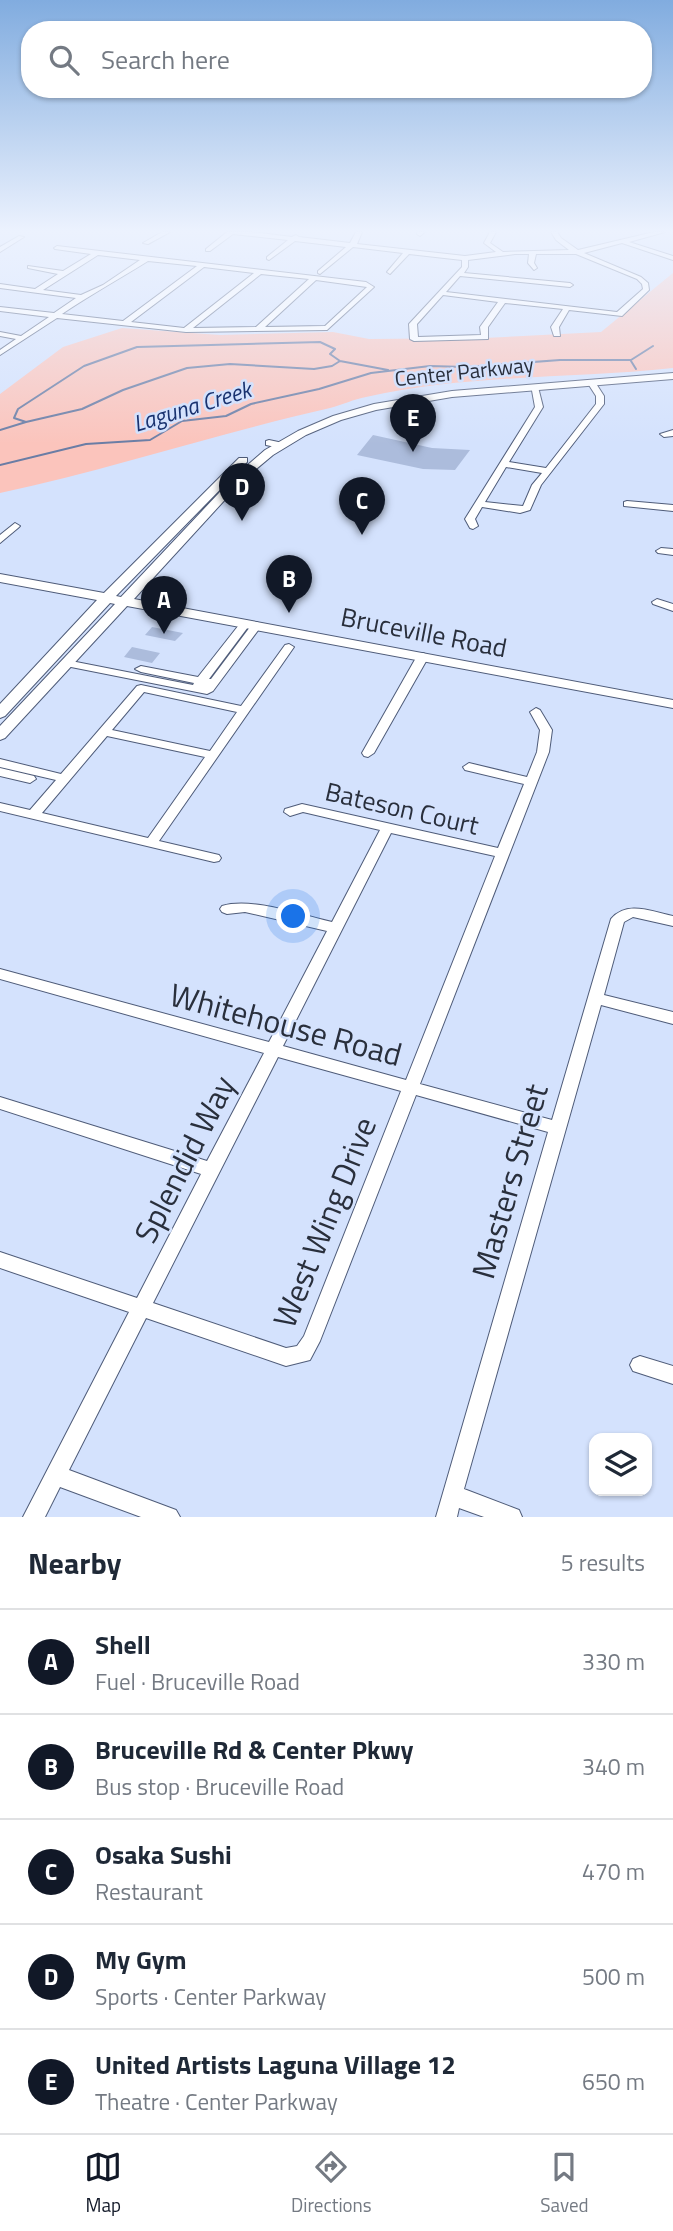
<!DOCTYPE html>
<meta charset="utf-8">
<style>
:root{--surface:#fff;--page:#f6f6f7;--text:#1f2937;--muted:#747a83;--line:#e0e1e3;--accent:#111827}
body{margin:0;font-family:"Titillium Web",sans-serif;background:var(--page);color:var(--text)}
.controls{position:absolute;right:21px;bottom:21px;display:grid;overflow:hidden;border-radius:14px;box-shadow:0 2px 5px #0004}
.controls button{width:63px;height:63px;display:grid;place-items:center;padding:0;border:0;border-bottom:2px solid var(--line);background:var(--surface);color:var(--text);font:35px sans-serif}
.you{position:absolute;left:294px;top:917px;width:24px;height:24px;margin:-18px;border:5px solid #fff;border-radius:50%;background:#1a73e8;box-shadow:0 0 0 10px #1a73e833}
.badge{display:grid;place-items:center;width:46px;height:46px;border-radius:50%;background:var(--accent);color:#fff;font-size:23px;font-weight:700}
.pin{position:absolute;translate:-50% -58px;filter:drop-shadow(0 2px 4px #0008)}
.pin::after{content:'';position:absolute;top:37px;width:24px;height:21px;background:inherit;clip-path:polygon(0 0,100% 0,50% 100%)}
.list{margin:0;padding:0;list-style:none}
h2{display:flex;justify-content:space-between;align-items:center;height:91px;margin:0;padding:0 28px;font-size:30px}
h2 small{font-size:23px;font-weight:400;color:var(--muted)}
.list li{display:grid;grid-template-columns:46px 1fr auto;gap:21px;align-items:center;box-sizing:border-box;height:105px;padding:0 28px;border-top:2px solid var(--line)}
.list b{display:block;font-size:26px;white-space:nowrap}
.list p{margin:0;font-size:23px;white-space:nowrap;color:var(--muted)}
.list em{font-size:23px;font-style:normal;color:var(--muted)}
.icon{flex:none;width:38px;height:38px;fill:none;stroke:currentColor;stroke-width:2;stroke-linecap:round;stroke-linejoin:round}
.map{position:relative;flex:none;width:673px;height:1517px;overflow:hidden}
.search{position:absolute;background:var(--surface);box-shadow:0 2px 5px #0004;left:21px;right:21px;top:21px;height:77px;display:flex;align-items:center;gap:18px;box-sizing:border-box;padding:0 24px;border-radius:28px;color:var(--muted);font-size:26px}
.sheet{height:616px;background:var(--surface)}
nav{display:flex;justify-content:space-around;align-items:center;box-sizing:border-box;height:98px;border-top:2px solid var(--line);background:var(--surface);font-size:19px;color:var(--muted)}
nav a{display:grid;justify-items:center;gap:4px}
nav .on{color:var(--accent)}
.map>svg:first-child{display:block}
.green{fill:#fbc4bc}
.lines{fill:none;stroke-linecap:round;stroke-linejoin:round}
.stream{stroke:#6a7da5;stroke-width:2}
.building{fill:#acbcdc}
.street-casing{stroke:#4f5c79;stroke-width:2}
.secondary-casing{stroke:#4f5c79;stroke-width:2}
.street{fill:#fff;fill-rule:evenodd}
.secondary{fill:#fff;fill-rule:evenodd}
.labels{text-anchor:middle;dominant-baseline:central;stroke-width:5;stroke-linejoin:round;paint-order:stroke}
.far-street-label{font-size:21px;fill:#292f3c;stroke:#d4e2fd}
.far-water-label{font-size:23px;font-style:italic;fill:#19326f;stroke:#d4e2fd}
.street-label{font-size:26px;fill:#292f3c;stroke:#d4e2fd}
.near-street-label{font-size:32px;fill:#292f3c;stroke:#d4e2fd}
</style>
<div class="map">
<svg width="673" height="1517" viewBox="0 0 673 1517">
<rect width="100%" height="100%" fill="#d4e2fd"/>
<path class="green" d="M 673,273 L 673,368 C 571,379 466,374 366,397 C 354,399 342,405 330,408 C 219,433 111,469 0,493 L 0,394 L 63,347 L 122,328 L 220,335 L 333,332 L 369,339 L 484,338 L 601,332 Z"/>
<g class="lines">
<path class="stream" d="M 631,361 L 636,369
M 26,422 L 82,409 L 123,390 L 187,368 L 230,364 L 314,369 L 332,366 L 340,361 L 388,370
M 0,430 L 26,422 L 14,418 L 18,409 L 84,366 L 137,347 L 320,342 L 335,349 L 330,354 L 340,361
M 0,465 L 86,444 L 150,440 L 182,421 L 226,416 L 251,404 L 319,389 L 371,373 L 430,366 L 466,367 L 560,360 L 631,360 L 653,346"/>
</g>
<path class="building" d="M 373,435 L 432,448 L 470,450 L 455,470 L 423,469 L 357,455 Z
M 152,627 L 183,633 L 175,641 L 145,635 Z
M 132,647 L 160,653 L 152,663 L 124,657 Z"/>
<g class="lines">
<defs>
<path id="street" d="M 162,232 L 170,232 L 148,244 L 143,243 Z
M 227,232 L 251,232 L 292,237 L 296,235 L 299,237 L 350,243 L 356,232 L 362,232 L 357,244 L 465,256 L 496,252 L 484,243 L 490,232 L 496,232 L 490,243 L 503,252 L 569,250 L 556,240 L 551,232 L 557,232 L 561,238 L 578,250 L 654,232 L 665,232 L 629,242 L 673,256 L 673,260 L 622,243 L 584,253 L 641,277 L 648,283 L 649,290 L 622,316 L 569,310 L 559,327 L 560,336 L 554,336 L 551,327 L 563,309 L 505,303 L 488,327 L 488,339 L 414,341 L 410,339 L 409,324 L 462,267 L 462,260 L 409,254 L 390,274 L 387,272 L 403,253 L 353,247 L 320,274 L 318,273 L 318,271 L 346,247 L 295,241 L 269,260 L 267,259 L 267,257 L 288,240 L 233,234 L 210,251 L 206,251 L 206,249 ZM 515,254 L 529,254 L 528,263 L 534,270 L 537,268 L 534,263 L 536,254 L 576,254 L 637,279 L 642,284 L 643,289 L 617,312 L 446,292 L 460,276 L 570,287 L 573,285 L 570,283 L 464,273 L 468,267 L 468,260 ZM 443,295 L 498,302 L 480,327 L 481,335 L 418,337 L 417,324 Z
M 418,232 L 425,232 L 420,236 L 417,234 Z
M 19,236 L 24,237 L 0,252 L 0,247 Z
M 57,246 L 366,282 L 374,287 L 327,330 L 186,332 L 57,318 L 0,355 L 0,350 L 16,339 L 0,336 L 0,332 L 21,336 L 49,317 L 0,311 L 0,307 L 54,313 L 76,298 L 0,288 L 0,284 L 35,289 L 58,274 L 28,268 L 28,266 L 63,271 L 91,254 L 55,249 L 54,248 ZM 98,255 L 140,260 L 103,285 L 81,295 L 43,290 ZM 148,261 L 197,266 L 123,321 L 62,314 C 90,295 119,279 148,261 ZM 204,267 L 254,273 L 184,328 L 131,322 ZM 261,274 L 309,279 L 256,327 L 193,328 ZM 316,280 L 367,287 L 325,326 L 265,327 Z
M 588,380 L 595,382 L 604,396 L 604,404 L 541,485 L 530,510 L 520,513 L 482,507 L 475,519 L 478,526 L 473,529 L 470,528 L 465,519 L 535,407 L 531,385 L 538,387 L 543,407 L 509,462 L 546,468 L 596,404 L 596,396 L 587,382 ZM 506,467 L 542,473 L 532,485 L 523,506 L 485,502 Z
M 673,430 L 673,436 L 664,437 L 660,434 Z
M 269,440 L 283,443 L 284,445 L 280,448 L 266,445 L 266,441 Z
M 627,501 L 673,505 L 673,511 L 624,506 L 624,502 Z
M 15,523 L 20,526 L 18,528 L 0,543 L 0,535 Z
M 661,548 L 673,549 L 673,555 L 658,553 L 656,551 Z
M 657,599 L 673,604 L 673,611 L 653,604 L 652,602 Z
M 246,620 L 251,623 L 209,679 L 211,679 L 253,623 L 257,622 L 262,625 L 213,691 L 207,694 L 66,666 L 60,663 L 66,660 L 193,685 L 194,683 L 141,672 L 135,669 L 141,666 L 198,677 L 242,621 Z
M 289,644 L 294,647 L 159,841 L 219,855 L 221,858 L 219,861 L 214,862 L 0,811 L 0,803 L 30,810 L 56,780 L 0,767 L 0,759 L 61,774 L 137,686 L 141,685 L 241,706 L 285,645 ZM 144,692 L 237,712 L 210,751 L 112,730 ZM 107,736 L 205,757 L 148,838 L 42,813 Z
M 423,653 L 429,656 L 374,753 L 368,757 L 364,756 L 362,753 L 417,656 Z
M 536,708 L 540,710 L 552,730 L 549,752 L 420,1084 L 552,1120 L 611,919 C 627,900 652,912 673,916 L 673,926 L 633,917 L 624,922 L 604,995 L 673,1012 L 673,1024 L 601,1005 L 464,1489 L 519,1510 L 522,1517 L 484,1517 L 459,1508 L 457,1517 L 436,1517 L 548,1132 L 416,1095 L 320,1341 L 310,1360 L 286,1366 L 146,1318 L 69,1470 L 176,1510 L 180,1517 L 141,1517 L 60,1487 L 45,1517 L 23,1517 L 129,1312 L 0,1268 L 0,1252 L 137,1298 L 201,1174 L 0,1109 L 0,1097 L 207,1161 L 264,1053 L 0,979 L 0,969 L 269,1042 L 327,931 L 245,912 L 227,914 L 222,912 L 220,909 L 222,906 C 252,897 301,915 332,922 L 380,830 L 303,812 L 290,816 L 284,812 L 285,809 L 302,804 L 498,848 L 524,784 L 465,770 L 463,767 L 469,763 L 527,777 L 537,752 L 540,730 L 530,712 ZM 391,833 L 495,856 L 406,1080 L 283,1046 ZM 278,1057 L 401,1091 L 304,1336 L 297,1346 L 286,1348 L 153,1303 Z
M 0,768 L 34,776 L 36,779 L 30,783 L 0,776 Z
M 640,1356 L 673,1366 L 673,1384 L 633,1371 L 630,1365 L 633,1359 Z"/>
<path id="secondary" d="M 673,373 L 673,379 L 452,397 L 376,410 L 341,420 L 306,435 L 273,455 L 243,480 L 134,599 L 673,700 L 673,708 L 127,606 L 5,738 L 0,740 L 0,726 L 115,604 L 110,603 L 5,716 L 0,718 L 0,704 L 97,600 L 0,582 L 0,574 L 104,593 L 239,458 L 247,458 L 247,462 L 116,596 L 121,597 L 235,476 L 265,450 L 298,431 L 333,416 L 374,404 L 452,391 Z"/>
</defs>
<use href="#street" class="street-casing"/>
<use href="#secondary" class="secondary-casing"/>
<use href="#street" class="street"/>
<use href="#secondary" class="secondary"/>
</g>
<linearGradient id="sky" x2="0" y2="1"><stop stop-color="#81acdf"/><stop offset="0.52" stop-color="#ecf2fe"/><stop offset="1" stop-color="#ecf2fe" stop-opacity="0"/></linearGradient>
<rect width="673" height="444" fill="url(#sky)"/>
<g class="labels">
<g class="far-street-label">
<text transform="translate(464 371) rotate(-6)">Center Parkway</text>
</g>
<g class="far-water-label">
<text transform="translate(192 406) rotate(-17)">Laguna Creek</text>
</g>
<g class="street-label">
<text transform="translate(424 632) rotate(11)">Bruceville Road</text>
<text transform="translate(402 808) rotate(13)">Bateson Court</text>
</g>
<g class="near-street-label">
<text transform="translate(286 1024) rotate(15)">Whitehouse Road</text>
<text transform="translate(184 1159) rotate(-63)">Splendid Way</text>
<text transform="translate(509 1181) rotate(-74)">Masters Street</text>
<text transform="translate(324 1222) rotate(-68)">West Wing Drive</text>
</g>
</g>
</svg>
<div class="controls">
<button><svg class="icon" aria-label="layers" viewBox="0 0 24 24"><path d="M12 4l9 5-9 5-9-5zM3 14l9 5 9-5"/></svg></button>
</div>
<div class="you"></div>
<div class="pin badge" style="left:164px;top:634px">A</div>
<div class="pin badge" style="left:289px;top:613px">B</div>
<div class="pin badge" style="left:362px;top:535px">C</div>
<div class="pin badge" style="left:242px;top:521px">D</div>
<div class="pin badge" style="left:413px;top:452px">E</div>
<div class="search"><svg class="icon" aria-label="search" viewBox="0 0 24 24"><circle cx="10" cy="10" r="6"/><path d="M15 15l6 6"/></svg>Search here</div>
</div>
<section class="sheet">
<h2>Nearby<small>5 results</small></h2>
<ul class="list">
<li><span class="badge">A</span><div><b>Shell</b><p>Fuel · Bruceville Road</p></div><em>330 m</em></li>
<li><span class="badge">B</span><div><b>Bruceville Rd &amp; Center Pkwy</b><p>Bus stop · Bruceville Road</p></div><em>340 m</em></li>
<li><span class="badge">C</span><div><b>Osaka Sushi</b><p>Restaurant</p></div><em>470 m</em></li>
<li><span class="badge">D</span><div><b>My Gym</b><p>Sports · Center Parkway</p></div><em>500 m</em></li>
<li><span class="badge">E</span><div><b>United Artists Laguna Village 12</b><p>Theatre · Center Parkway</p></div><em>650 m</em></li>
</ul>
</section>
<nav>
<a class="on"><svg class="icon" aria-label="map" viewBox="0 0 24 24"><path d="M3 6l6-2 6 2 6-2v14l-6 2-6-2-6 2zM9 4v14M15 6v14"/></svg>Map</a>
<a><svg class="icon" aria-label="directions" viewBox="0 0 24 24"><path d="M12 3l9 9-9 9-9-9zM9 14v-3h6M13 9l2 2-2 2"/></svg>Directions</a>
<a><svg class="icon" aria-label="saved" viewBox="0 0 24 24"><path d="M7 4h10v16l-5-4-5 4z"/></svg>Saved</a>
</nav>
